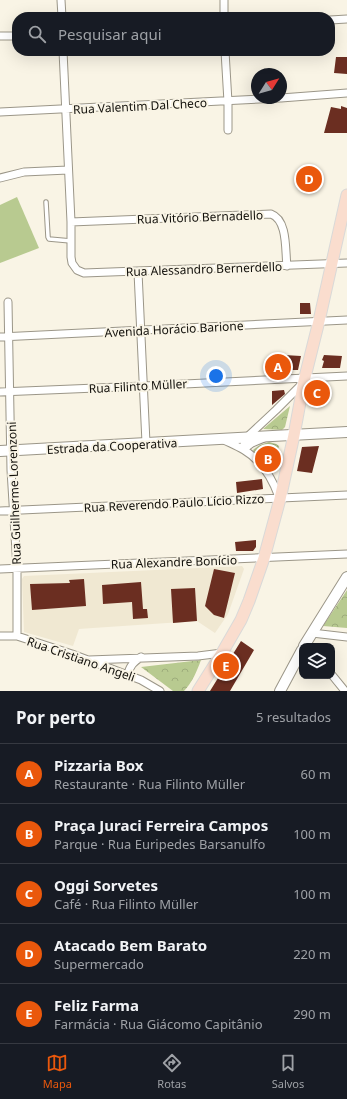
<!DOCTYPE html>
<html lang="pt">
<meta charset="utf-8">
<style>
:root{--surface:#171b24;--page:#242831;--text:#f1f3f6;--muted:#9ea1a6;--line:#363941;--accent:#ea580c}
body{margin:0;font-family:"Noto Sans",sans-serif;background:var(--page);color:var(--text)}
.controls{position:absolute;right:12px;bottom:12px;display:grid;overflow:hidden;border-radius:8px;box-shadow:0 4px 16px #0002}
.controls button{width:36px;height:36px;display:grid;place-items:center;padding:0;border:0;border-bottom:1px solid var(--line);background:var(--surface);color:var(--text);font:20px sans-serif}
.compass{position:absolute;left:251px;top:68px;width:36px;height:36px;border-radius:50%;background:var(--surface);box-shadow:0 4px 16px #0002;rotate:53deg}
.you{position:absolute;left:216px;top:376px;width:14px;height:14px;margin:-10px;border:3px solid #fff;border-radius:50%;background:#1a73e8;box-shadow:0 0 0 6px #1a73e833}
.badge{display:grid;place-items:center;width:26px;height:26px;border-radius:50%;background:var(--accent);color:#fff;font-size:13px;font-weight:700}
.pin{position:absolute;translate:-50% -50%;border:2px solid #fff;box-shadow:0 1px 4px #0006}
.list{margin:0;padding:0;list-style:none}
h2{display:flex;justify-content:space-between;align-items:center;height:52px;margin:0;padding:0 16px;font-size:17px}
h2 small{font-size:13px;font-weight:400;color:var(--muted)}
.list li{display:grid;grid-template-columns:26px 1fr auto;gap:12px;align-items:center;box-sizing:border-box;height:60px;padding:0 16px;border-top:1px solid var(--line)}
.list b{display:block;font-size:15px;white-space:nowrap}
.list p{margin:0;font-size:13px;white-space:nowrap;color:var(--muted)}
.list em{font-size:13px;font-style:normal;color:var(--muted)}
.icon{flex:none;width:22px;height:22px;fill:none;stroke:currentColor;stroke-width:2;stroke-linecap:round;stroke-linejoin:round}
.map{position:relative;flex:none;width:347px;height:691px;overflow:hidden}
.search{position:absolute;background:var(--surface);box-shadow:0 4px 16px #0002;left:12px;right:12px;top:12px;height:44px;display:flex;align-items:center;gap:10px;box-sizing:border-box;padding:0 14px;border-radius:16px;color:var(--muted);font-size:15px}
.sheet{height:352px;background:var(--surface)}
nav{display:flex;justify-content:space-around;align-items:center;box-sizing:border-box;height:56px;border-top:1px solid var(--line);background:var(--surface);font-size:11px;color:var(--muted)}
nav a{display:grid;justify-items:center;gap:2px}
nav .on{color:var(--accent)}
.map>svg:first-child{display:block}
.built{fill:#f0e8d2}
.grass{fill:#b8ca90}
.park{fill:url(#park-crowns)}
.building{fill:#6b2e21}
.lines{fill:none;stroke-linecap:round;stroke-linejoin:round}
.lane-casing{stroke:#9b9688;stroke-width:5.5}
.street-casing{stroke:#9b9688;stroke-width:9}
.secondary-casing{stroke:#9b9688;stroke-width:12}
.primary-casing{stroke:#d9d9d8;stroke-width:13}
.lane{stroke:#fff;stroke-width:3.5}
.street{stroke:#fff;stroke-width:7}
.secondary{stroke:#fff;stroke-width:10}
.primary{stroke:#faddce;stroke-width:11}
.labels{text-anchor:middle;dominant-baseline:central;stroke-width:4;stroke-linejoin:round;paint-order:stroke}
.street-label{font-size:12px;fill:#110f0a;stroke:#f9f4e5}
</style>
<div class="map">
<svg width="347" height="691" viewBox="0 0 347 691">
<defs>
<pattern id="park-crowns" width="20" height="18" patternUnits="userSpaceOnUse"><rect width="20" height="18" fill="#b8ca90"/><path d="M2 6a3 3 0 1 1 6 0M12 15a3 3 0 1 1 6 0" fill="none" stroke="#9dac7b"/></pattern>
</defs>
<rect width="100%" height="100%" fill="#f9f4e5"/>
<path class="built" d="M 242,566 L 244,569 L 228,614 L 215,633 L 197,621 L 93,628 L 79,629 L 73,646 L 24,632 L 22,579 L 24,576 Z"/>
<path class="grass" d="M 17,197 L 39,248 L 0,263 L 0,205 Z"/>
<path class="park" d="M 290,406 L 285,427 L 282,430 L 263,429 Z
M 269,442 L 276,444 L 279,446 L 275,470 L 265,468 L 253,450 L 260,445 Z
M 347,590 L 347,628 L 323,626 Z
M 201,660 C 197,671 192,683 184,691 L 173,691 L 141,667 Z"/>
<path class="building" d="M 336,57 L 347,57 L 347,74 L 334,73 Z
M 341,106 L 347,108 L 347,133 L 324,133 L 331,107 L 341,109 Z
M 300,303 L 310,303 L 311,314 L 300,314 Z
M 284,355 L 301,356 L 298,370 L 282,370 L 282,372 L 272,371 L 271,356 L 284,356 Z
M 324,355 L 342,356 L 340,368 L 322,368 L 324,361 L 322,360 Z
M 284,390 L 285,394 L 272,405 L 272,391 Z
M 319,446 L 312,473 L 297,471 L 302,447 Z
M 262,479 L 263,489 L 237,493 L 236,482 Z
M 256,540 L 256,547 L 253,551 L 236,551 L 235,542 Z
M 214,569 L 235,573 L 224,618 L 214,615 L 205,606 Z
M 84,579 L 86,606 L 32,610 L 30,584 L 70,583 L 69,580 Z
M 141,582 L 143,609 L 147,609 L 148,618 L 133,619 L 132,602 L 103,604 L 102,585 Z
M 195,588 L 197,621 L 173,623 L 171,589 Z
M 241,641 L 254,650 L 230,691 L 210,691 Z"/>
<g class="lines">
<defs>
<path id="lane" d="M 46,202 L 48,237 L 49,239 L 71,241"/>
<path id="street" d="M 61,0 L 62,17
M 224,0 L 224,17
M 330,20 L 347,19
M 0,36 L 17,36
M 63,51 L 71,222 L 71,257 L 72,263 L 77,270 L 84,273 L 347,263
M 225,51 L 228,102 L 228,130
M 281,98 L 347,93
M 0,112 L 280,98
M 0,178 L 24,172 L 68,170
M 71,222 L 271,214 C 288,220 285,251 287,266
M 138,272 L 146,443
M 8,302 L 11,470 L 17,568 L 17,636
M 0,337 L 347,320
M 0,392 L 144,386 L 347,376
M 224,440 C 230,443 237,446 244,450 C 261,460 272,478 279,497
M 244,449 L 252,443 L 264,438
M 245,450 L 244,444 L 246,438 L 276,410 L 303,383
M 0,511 L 347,495
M 0,569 L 347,554
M 312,633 L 347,637
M 0,636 L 17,636 L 72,654 L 141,680 L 160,691
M 89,660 L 198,656 L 222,653
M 128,675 C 129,666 134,662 141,657
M 332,675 L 345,691"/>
<path id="secondary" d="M 0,451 L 347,432
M 304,646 L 347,577
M 280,691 L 302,650"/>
<path id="primary" d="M 198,691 L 222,653 L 241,620 L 249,601 L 264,558 L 280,499 L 294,435 L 304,381 L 319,321 L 347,195"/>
</defs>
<use href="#lane" class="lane-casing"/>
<use href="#street" class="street-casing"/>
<use href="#secondary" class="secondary-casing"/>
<use href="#primary" class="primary-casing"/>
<use href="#lane" class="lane"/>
<use href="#street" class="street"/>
<use href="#secondary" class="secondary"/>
<use href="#primary" class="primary"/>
</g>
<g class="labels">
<g class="street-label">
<text transform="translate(140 106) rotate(-3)">Rua Valentim Dal Checo</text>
<text transform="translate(200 217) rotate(-2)">Rua Vitório Bernadello</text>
<text transform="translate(204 269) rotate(-2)">Rua Alessandro Bernerdello</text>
<text transform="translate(174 329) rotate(-3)">Avenida Horácio Barione</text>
<text transform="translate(138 386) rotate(-3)">Rua Filinto Müller</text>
<text transform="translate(112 446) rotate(-3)">Estrada da Cooperativa</text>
<text transform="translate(14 493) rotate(-92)">Rua Guilherme Lorenzoni</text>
<text transform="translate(174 503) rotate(-3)">Rua Reverendo Paulo Lício Rizzo</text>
<text transform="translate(174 562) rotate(-2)">Rua Alexandre Bonício</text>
<text transform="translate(81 659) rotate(19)">Rua Cristiano Angeli</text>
</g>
</g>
</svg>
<div class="controls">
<button><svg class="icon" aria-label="layers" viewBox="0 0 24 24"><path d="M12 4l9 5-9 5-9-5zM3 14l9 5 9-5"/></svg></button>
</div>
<svg class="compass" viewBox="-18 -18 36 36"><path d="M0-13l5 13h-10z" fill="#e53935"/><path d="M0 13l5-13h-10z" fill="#9ea1a6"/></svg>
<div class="you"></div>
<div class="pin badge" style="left:278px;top:367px">A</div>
<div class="pin badge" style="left:268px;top:459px">B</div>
<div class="pin badge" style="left:317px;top:393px">C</div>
<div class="pin badge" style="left:309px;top:179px">D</div>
<div class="pin badge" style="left:226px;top:666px">E</div>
<div class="search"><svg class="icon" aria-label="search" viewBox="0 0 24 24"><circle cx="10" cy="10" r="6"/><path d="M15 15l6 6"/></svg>Pesquisar aqui</div>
</div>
<section class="sheet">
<h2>Por perto<small>5 resultados</small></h2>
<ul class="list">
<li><span class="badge">A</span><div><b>Pizzaria Box</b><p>Restaurante · Rua Filinto Müller</p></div><em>60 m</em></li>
<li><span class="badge">B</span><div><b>Praça Juraci Ferreira Campos</b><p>Parque · Rua Euripedes Barsanulfo</p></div><em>100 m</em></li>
<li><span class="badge">C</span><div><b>Oggi Sorvetes</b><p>Café · Rua Filinto Müller</p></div><em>100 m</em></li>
<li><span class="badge">D</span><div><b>Atacado Bem Barato</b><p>Supermercado</p></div><em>220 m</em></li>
<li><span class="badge">E</span><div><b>Feliz Farma</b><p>Farmácia · Rua Giácomo Capitânio</p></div><em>290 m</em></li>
</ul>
</section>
<nav>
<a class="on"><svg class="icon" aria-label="map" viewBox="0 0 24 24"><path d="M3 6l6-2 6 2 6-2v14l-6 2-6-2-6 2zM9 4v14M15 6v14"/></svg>Mapa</a>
<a><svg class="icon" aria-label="directions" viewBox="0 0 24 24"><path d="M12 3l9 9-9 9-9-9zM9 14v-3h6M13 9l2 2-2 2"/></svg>Rotas</a>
<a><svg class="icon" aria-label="saved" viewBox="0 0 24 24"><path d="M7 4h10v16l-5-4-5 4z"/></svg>Salvos</a>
</nav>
